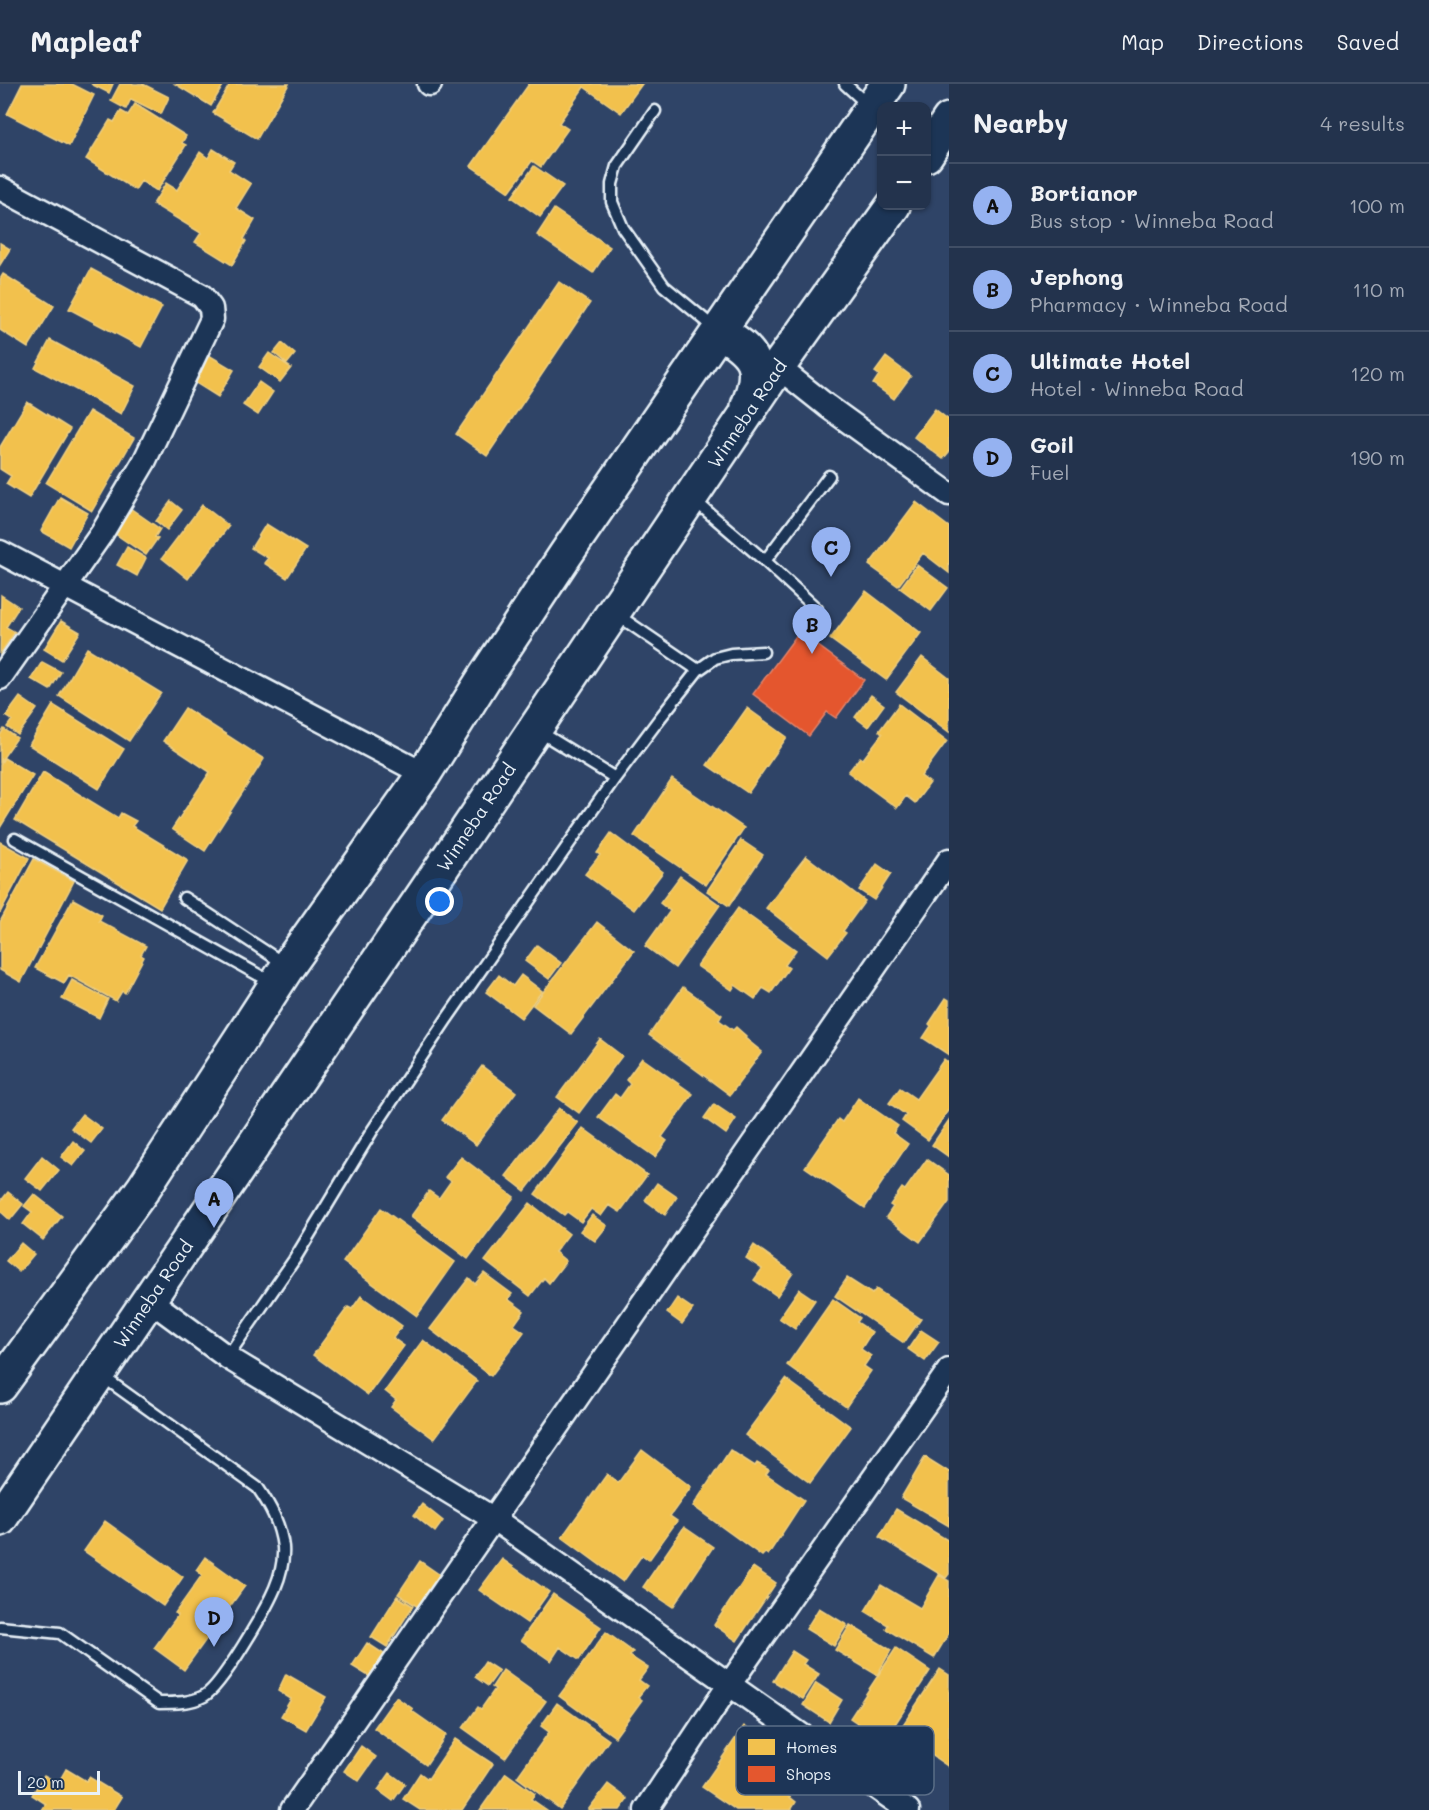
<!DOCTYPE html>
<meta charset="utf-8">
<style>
:root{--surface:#23334d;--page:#2f3f57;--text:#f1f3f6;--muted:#a3aab6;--line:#404e65;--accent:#95b2f1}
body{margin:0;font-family:Mali,sans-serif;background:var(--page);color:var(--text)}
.controls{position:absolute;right:18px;top:18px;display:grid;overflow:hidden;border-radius:12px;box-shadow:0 2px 4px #0004}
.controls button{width:54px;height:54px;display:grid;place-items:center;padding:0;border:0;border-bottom:2px solid var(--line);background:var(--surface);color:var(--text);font:30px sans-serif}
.scale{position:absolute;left:18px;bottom:15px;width:82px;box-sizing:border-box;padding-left:6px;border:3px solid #e8f1f8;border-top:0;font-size:16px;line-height:21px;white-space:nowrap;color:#e8f1f8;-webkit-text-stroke:4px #1d3557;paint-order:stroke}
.you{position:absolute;left:440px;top:818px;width:21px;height:21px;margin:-15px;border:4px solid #fff;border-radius:50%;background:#1a73e8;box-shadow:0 0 0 9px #1a73e833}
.badge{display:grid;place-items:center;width:39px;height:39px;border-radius:50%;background:var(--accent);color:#111;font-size:20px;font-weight:700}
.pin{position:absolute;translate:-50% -50px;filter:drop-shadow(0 2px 3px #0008)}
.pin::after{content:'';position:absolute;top:32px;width:21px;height:18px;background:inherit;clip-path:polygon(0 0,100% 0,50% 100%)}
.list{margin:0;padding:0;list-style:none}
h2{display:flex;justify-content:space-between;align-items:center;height:78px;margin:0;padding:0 24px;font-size:26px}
h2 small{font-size:20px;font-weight:400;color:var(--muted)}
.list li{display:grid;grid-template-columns:39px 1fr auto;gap:18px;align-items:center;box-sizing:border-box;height:84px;padding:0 24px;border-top:2px solid var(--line)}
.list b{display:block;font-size:22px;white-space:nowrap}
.list p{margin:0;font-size:20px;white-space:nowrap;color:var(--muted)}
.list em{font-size:20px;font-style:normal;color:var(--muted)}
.map{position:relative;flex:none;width:949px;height:1726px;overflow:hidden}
header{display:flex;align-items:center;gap:36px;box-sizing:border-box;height:84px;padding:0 30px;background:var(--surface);border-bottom:2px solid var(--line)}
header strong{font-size:28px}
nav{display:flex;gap:33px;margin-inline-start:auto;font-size:21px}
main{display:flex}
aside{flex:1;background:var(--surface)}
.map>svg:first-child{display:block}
.homes{fill:#f2c14e;stroke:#efcf81;stroke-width:1.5}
.shops{fill:#e4572e;stroke:#e5856b;stroke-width:1.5}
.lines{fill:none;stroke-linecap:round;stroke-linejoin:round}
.lane-casing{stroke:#e8f1f8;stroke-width:15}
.street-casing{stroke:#e8f1f8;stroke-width:27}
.highway-casing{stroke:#e8f1f8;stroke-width:38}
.lane{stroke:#1d3557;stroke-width:10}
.street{stroke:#1d3557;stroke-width:22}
.highway{stroke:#1d3557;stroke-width:33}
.labels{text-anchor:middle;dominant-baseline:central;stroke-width:6;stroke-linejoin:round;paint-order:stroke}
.street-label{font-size:18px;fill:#e8f1f8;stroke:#1d3557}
.key{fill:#1d3557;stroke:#5a6d87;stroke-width:1.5}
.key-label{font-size:16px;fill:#e8f1f8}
</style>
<header>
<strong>Mapleaf</strong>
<nav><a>Map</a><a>Directions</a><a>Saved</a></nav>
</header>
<main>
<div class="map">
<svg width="949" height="1726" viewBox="0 0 949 1726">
<rect width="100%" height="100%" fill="#2f4467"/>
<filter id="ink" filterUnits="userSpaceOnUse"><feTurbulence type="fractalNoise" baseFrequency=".0167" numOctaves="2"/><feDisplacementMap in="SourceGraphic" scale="12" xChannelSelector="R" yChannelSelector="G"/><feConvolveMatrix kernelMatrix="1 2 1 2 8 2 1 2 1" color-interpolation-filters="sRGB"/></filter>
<g filter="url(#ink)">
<path class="homes" d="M 22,0 L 72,0 L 94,11 L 69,62 L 7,30 Z
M 91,0 L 113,0 L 109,9 Z
M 120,0 L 143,0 L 169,13 L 161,30 L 131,15 L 126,25 L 111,17 Z
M 175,0 L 224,0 L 211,22 Z
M 230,0 L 289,0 L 257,55 L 213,29 Z
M 529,0 L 642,0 L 621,29 L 584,3 L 559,39 L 568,45 L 541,83 L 532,77 L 509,108 L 471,82 Z
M 135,20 L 186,52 L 182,59 L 186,61 L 157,107 L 141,97 L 135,106 L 86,75 L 110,36 L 114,38 L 121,27 L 128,31 Z
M 213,65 L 234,78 L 229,86 L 251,100 L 236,124 L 255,136 L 244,155 L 246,157 L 232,181 L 195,158 L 201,149 L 153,120 L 166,99 L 177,106 L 200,68 L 208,74 Z
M 534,82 L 563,102 L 540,133 L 512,113 Z
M 554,125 L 610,163 L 593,189 L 537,151 Z
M 0,159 L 10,165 L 0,181 Z
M 91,185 L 162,223 L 141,263 L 69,225 Z
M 3,190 L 54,222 L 28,264 L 0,246 L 0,195 Z
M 559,198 L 590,219 L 487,372 L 456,350 Z
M 50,256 L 135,302 L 121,330 L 35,284 Z
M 282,259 L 295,270 L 287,280 L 274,269 Z
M 269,269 L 291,284 L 280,298 L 259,283 Z
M 207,270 L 234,286 L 218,313 L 191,296 Z
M 886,273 L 911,292 L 894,315 L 873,300 L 879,291 L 875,288 Z
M 259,298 L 273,308 L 258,331 L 243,321 Z
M 27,318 L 70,345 L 29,414 L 6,400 L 11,392 L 0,385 L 0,363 Z
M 935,325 L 949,336 L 949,368 L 943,375 L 914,353 Z
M 89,327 L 134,354 L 92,427 L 46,399 Z
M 60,413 L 88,429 L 69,463 L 41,447 Z
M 171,417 L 182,426 L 167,446 L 156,437 Z
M 916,418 L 949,443 L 949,489 L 923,469 L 898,502 L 869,481 Z
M 202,421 L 229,442 L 188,495 L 162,474 Z
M 130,424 L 160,445 L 155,453 L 158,454 L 146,471 L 114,449 Z
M 266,440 L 306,465 L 287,494 L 264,479 L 268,474 L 251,464 Z
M 127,463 L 146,474 L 137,492 L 117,481 Z
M 917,481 L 948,504 L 931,527 L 900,504 Z
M 866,507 L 921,549 L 886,596 L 830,555 Z
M 1,511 L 19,523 L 6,543 L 15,548 L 0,570 Z
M 61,537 L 80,548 L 62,576 L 44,565 Z
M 87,564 L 161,609 L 129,657 L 59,612 Z
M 922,573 L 949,594 L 949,648 L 896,608 Z
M 42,578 L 61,588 L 50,606 L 31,595 Z
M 871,611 L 884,621 L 868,643 L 855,633 Z
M 20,613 L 37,625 L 18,651 L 7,643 L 12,636 L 6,632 Z
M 899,620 L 947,657 L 921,692 L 930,699 L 915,719 L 906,712 L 897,724 L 848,688 L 860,673 L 863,675 L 882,650 L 879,647 Z
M 53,621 L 124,665 L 99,705 L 29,661 Z
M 185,624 L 264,675 L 205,767 L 172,745 L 210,688 L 163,657 Z
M 747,624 L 787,653 L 748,709 L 707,681 Z
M 4,645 L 17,654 L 0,678 L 0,651 Z
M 4,674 L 33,691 L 0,744 L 0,681 Z
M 43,688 L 118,734 L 121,729 L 136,737 L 132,742 L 188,776 L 160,824 L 15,736 Z
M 672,695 L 744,744 L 706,801 L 634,752 Z
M 611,749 L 663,788 L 634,826 L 585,790 L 600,771 L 597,769 Z
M 741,756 L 763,771 L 729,822 L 707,807 Z
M 0,758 L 29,774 L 0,829 Z
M 806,772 L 865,817 L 843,847 L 846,849 L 828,872 L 766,824 Z
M 34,775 L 74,797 L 21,898 L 0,886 L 0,838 Z
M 877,780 L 891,790 L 874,816 L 859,806 Z
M 680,792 L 720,821 L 675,884 L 645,862 L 670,827 L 660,819 Z
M 73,815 L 102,831 L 99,837 L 146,862 L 141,871 L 144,873 L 125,909 L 122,907 L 116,917 L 69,891 L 64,899 L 35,884 Z
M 738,824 L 796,866 L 785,881 L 789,884 L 771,909 L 763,904 L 755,915 L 735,901 L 732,906 L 697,882 Z
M 597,838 L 634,867 L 571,950 L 533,921 Z
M 537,861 L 561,879 L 549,895 L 525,877 Z
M 499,891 L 513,902 L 521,891 L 542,907 L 521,934 L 486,908 Z
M 72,896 L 108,915 L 99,934 L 62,915 Z
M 683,903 L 722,931 L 719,936 L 733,946 L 736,943 L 746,952 L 745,954 L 762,968 L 730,1011 L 649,951 Z
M 946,914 L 949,916 L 949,971 L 923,954 L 931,942 L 929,940 Z
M 600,955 L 622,972 L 579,1029 L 557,1013 Z
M 642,974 L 693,1010 L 662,1053 L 667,1057 L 655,1073 L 598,1033 L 615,1010 L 620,1014 L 630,1000 L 626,996 Z
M 944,975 L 949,979 L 949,1025 L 928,1056 L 902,1037 L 906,1031 L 889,1019 L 900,1004 L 916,1015 Z
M 482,982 L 516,1008 L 476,1061 L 442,1036 Z
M 858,1014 L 898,1042 L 893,1049 L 908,1060 L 865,1124 L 805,1083 L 838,1035 L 842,1038 Z
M 714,1020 L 736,1035 L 726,1050 L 704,1034 Z
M 559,1024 L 578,1039 L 525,1107 L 506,1092 Z
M 82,1030 L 102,1045 L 91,1059 L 71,1044 Z
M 949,1036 L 949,1073 L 932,1061 Z
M 583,1044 L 647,1091 L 620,1128 L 609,1121 L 601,1132 L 591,1125 L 581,1138 L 567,1128 L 564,1131 L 535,1110 Z
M 73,1057 L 85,1067 L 73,1082 L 61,1073 Z
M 42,1072 L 59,1086 L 42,1107 L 25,1094 Z
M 461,1073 L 514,1113 L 468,1175 L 411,1132 L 429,1107 L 439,1114 L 451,1097 L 445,1093 Z
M 927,1075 L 949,1091 L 949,1118 L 920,1158 L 886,1133 L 893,1123 L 890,1121 L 902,1104 L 905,1106 Z
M 657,1099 L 677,1113 L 665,1131 L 645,1116 Z
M 8,1108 L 23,1120 L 10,1136 L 0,1127 L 0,1118 Z
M 34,1110 L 62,1132 L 43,1156 L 23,1140 L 32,1128 L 24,1122 Z
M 530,1119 L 569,1150 L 555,1168 L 566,1177 L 549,1199 L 544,1194 L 530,1212 L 485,1177 Z
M 381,1124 L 455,1178 L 417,1232 L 343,1178 Z
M 592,1131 L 607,1142 L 595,1157 L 580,1147 Z
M 21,1159 L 34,1170 L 19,1188 L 6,1177 Z
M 754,1161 L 793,1189 L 777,1212 L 754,1196 L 762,1185 L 746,1174 Z
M 484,1189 L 512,1210 L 508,1215 L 524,1227 L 514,1241 L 524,1248 L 491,1292 L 430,1245 L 469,1194 L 475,1200 Z
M 847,1194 L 872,1210 L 876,1205 L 921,1235 L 904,1259 L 835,1212 Z
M 799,1205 L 815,1216 L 795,1245 L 779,1234 Z
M 361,1212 L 402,1242 L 393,1254 L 404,1262 L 368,1311 L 313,1271 L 348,1223 L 352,1225 Z
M 677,1214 L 693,1225 L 682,1240 L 667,1229 Z
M 833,1215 L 860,1234 L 857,1238 L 872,1248 L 861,1265 L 871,1272 L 864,1282 L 871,1287 L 846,1323 L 787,1281 Z
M 921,1246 L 939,1258 L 925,1277 L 908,1265 Z
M 423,1256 L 477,1297 L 434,1355 L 391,1323 L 396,1316 L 385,1307 Z
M 786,1295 L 851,1343 L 810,1399 L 745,1351 Z
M 642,1366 L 691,1403 L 670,1432 L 677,1437 L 649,1476 L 642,1471 L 623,1498 L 562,1453 L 607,1390 L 618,1399 Z
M 730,1366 L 755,1382 L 757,1379 L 769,1386 L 766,1390 L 804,1416 L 768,1471 L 765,1469 L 762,1472 L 693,1422 Z
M 925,1373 L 949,1388 L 949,1442 L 901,1414 Z
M 422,1420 L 443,1437 L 435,1448 L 414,1431 Z
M 896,1425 L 949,1457 L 949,1490 L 946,1494 L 879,1453 Z
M 105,1437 L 183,1493 L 163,1522 L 84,1467 Z
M 684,1443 L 713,1463 L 673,1523 L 643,1503 Z
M 205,1473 L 245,1502 L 184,1586 L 154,1564 L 178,1531 L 175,1529 L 202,1491 L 196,1486 Z
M 502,1475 L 549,1508 L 527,1539 L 479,1506 Z
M 420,1477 L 440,1491 L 418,1523 L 398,1510 Z
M 753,1483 L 776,1499 L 737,1557 L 714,1541 Z
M 939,1491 L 949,1497 L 949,1549 L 934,1574 L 886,1545 L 888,1541 L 865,1527 L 881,1501 L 920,1524 Z
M 553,1510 L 601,1543 L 579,1576 L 560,1563 L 551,1577 L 521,1556 Z
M 397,1512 L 413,1522 L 387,1563 L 371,1553 Z
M 819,1524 L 847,1541 L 834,1562 L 806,1545 Z
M 850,1541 L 891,1566 L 877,1591 L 835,1566 Z
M 606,1548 L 633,1568 L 630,1572 L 648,1584 L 639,1596 L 647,1602 L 638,1613 L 642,1616 L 615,1653 L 559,1612 Z
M 367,1559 L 384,1570 L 370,1593 L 352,1582 Z
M 896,1564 L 930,1587 L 884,1657 L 850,1634 Z
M 792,1567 L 806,1576 L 803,1580 L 819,1590 L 803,1615 L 773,1597 Z
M 485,1578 L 499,1587 L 488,1602 L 475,1593 Z
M 940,1585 L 949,1591 L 949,1683 L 898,1648 Z
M 503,1586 L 546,1617 L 505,1674 L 463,1644 L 478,1623 L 481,1625 L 495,1605 L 492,1603 Z
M 286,1590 L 326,1613 L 306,1646 L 281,1632 L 291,1615 L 278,1607 Z
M 816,1599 L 842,1616 L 829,1638 L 803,1621 Z
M 396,1613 L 413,1625 L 412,1627 L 446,1651 L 426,1681 L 374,1644 Z
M 557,1619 L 609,1656 L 560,1725 L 517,1693 L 549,1648 L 541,1642 Z
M 744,1642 L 790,1674 L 777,1694 L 790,1704 L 786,1710 L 796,1718 L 791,1726 L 736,1726 L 702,1703 Z
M 455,1655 L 493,1680 L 462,1726 L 420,1726 L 403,1715 L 420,1689 L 428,1695 Z
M 361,1662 L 376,1673 L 359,1697 L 344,1687 Z
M 66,1685 L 86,1697 L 89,1693 L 122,1713 L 114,1726 L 42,1726 L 46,1720 L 32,1711 L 44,1691 L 58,1699 Z
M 390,1689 L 405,1700 L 393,1717 L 378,1706 Z
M 506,1689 L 535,1710 L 531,1715 L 547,1726 L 480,1726 Z
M 608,1700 L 628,1715 L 620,1726 L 588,1726 Z"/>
<path class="shops" d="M 796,552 L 810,562 L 813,558 L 864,596 L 836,634 L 827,628 L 809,652 L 753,610 Z"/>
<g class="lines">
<defs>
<path id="lane" d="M 845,0 L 869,22
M 655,27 L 617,82 L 612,100 L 612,118 L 623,144 L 664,202 L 716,245
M 694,416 L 765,477 L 817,525
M 765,477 L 829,392
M 616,530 L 698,586
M 537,646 L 615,694
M 15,755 L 273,899
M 184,814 L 286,881
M 227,1273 L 294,1176 L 372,1047 L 446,936 L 615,694 L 660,634 L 698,586 L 715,574 L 731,570 L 763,568
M 0,1543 L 60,1549 L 159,1619 C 174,1619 191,1619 204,1612 C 222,1602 266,1525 275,1504 C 280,1492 284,1477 283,1463 C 280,1440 271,1423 258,1404 L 102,1292"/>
<path id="street" d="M 429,0 L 430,0
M 0,104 L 202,212 L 211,224 L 212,235 L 144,378 L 102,449 L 0,594
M 778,283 L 827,322 L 949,410
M 0,468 L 424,690
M 148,1215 L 227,1273 L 494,1435 L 908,1726
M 292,1726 L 949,776
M 646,1726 L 729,1601 L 949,1286"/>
<g id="highway">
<path d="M 926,71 L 949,36"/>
<path d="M 719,247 C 755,268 764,281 748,322"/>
<path d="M 0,1302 L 143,1105 L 288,882 L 424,690 L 486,591 L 566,470 L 888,0"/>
<path id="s1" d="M 0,1435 L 443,782 L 778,283 L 893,122"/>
</g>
</defs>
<use href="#lane" class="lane-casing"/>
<use href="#street" class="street-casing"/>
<use href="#highway" class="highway-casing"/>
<use href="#lane" class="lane"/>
<use href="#street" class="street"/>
<use href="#highway" class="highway"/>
</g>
</g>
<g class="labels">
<g class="street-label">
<text stroke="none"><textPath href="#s1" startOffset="1334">Winneba Road</textPath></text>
<text stroke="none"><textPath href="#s1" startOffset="848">Winneba Road</textPath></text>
<text stroke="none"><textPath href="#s1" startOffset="272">Winneba Road</textPath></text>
</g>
</g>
<rect x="736" y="1642" width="198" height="69" rx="9" class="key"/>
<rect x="748" y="1655" width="27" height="16" fill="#f2c14e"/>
<rect x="748" y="1682" width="27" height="16" fill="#e4572e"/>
<g class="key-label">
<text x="786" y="1669">Homes</text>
<text x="786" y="1696">Shops</text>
</g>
</svg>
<div class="controls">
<button>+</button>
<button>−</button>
</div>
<div class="scale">20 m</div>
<div class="you"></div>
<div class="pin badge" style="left:214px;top:1144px">A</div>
<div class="pin badge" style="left:812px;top:570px">B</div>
<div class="pin badge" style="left:831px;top:493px">C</div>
<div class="pin badge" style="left:214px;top:1563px">D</div>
</div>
<aside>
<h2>Nearby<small>4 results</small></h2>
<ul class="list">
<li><span class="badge">A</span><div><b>Bortianor</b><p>Bus stop · Winneba Road</p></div><em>100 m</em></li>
<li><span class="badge">B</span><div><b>Jephong</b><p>Pharmacy · Winneba Road</p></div><em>110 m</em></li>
<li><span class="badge">C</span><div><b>Ultimate Hotel</b><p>Hotel · Winneba Road</p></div><em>120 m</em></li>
<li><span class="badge">D</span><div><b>Goil</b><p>Fuel</p></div><em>190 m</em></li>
</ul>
</aside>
</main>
